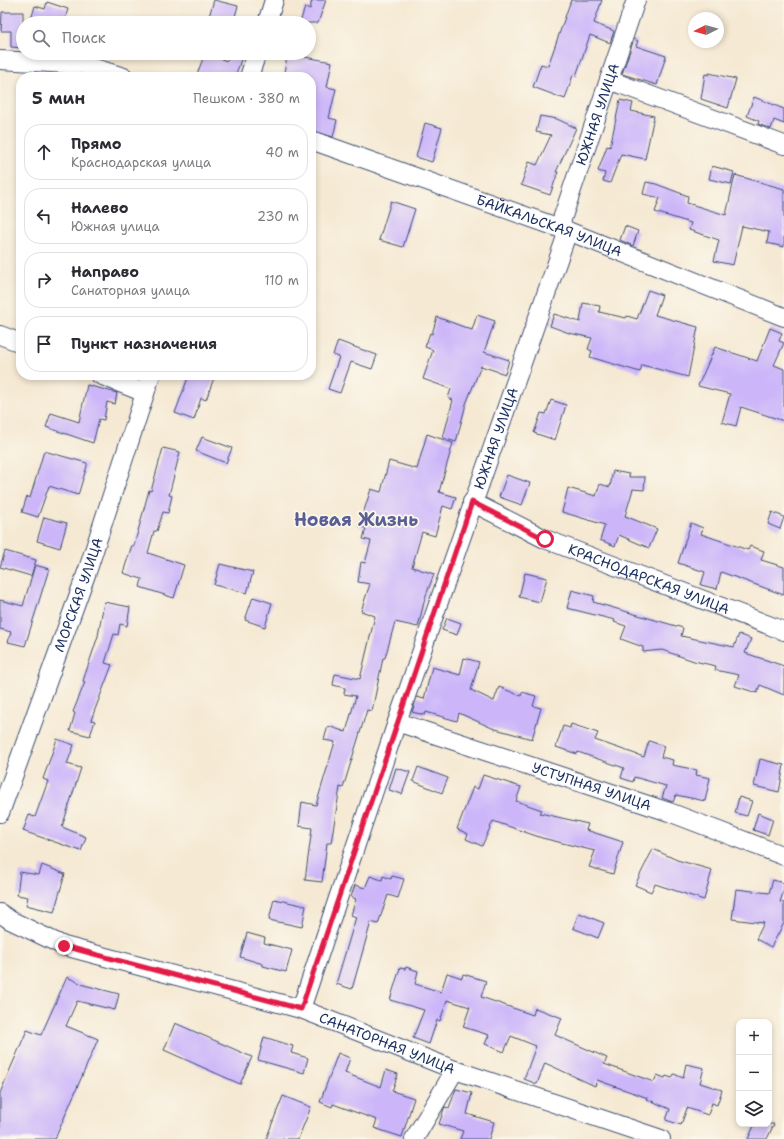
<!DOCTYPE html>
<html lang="ru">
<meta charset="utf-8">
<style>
:root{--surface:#fff;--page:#f2f2f3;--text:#2b2b33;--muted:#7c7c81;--line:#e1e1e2}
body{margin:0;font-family:"Shantell Sans",sans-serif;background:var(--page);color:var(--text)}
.controls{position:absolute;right:12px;bottom:12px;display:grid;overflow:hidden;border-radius:8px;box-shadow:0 2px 6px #0003}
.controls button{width:36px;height:36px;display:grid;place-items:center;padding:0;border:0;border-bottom:1px solid var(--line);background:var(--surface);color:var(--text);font:20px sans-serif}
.compass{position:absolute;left:688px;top:12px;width:36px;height:36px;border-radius:50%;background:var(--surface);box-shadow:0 2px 6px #0003;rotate:265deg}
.stop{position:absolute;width:12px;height:12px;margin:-9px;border:3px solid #e11d48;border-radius:50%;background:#fff}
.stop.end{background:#e11d48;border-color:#fff;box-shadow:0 1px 4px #0008}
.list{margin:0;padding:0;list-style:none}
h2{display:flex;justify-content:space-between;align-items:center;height:52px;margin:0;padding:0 16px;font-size:17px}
h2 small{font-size:13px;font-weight:400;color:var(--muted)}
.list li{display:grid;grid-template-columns:26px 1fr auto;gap:12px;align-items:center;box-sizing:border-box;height:56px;margin:0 8px 8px;padding:0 8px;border:1px solid var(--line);border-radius:16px}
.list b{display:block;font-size:15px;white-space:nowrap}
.list p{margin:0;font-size:13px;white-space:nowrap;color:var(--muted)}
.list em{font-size:13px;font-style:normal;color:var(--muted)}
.icon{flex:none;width:22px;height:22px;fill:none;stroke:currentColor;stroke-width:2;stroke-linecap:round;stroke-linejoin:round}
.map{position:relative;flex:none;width:784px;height:1139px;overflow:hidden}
.search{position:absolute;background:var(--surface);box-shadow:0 2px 6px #0003;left:16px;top:16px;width:300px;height:44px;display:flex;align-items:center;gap:10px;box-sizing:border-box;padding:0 14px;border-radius:22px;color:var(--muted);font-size:15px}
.panel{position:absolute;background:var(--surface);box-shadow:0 2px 6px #0003;left:16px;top:72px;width:300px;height:308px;border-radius:16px}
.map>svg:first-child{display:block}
.building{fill:#ccb6f9}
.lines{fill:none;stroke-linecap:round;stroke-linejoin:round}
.minor-casing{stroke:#3c4b70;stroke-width:20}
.minor{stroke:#fff;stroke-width:18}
.route{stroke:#e11d48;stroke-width:5}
.labels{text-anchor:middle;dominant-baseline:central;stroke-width:3.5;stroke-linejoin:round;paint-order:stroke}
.street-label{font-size:14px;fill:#1b2f5e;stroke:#fbf7ec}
.district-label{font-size:18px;font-weight:bold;fill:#595e94;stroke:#fbf7ec}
</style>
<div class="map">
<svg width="784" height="1139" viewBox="0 0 784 1139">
<rect width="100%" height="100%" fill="#fbf7ec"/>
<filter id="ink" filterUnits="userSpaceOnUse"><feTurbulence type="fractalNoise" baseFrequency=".025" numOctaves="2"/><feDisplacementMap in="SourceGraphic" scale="8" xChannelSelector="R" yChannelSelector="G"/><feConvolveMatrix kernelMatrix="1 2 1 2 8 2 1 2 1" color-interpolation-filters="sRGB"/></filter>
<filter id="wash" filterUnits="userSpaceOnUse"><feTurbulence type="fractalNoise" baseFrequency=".012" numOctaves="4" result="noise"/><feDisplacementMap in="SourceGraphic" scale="16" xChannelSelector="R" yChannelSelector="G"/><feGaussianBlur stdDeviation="0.9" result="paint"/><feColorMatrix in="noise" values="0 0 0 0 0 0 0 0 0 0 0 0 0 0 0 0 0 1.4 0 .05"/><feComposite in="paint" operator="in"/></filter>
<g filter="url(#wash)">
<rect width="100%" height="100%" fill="#f5e9d3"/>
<g id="blocks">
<path class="building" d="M 214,0 L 238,6 L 233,23 L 207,23 Z
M 312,0 L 326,0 L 318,23 L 300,23 L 305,7 L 310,9 Z
M 571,0 L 602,0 L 594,23 L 614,31 L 610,43 L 590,35 L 576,76 L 573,75 L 565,99 L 533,87 L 541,64 L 548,66 Z
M 47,2 L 68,9 L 64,23 L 30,23 L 35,6 L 45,9 Z
M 2,12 L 23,12 L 23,48 L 11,47 L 11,31 L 1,31 Z
M 634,39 L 638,41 L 636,46 L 666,56 L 657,85 L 622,74 Z
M 205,53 L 227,61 L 230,53 L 242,57 L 236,74 L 234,73 L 234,77 L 196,77 Z
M 288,53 L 305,53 L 305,57 L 332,62 L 327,87 L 336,89 L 329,118 L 337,120 L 333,137 L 311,130 L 311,77 L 283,77 Z
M 709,73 L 736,79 L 728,108 L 701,99 L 705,74 L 709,75 Z
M 754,97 L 784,109 L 784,124 L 774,120 L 771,129 L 758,124 L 759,121 L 747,116 Z
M 620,100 L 633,103 L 631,111 L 654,116 L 645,159 L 621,154 L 610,183 L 603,181 L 605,173 L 598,171 L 607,146 L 610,147 Z
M 540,116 L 557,119 L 576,128 L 556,172 L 558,172 L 550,195 L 521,185 L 529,162 L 537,165 L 551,135 L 536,132 Z
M 425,123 L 442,128 L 432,162 L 416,157 Z
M 712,166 L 734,172 L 731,184 L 709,179 Z
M 735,175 L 784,189 L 784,247 L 767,243 L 769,232 L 742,226 L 733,265 L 714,261 L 719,240 L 689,230 L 691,223 L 655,212 L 660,198 L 643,194 L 646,182 L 656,184 L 688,196 L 687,203 L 726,215 Z
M 391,201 L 415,209 L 403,247 L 379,240 Z
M 625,226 L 638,231 L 633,246 L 620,240 Z
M 648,290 L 662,295 L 655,315 L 698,327 L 688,377 L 642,365 L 640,372 L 590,357 L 592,351 L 588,349 L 592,338 L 569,333 L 550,326 L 554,314 L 580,322 L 583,303 L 600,306 L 599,312 L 626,318 L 627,316 L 637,319 Z
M 477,315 L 495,321 L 484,352 L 509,360 L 505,374 L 481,366 L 466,404 L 456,442 L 443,438 L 453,400 L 448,398 L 451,389 L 423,379 L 433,350 L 425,347 L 430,333 L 432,334 L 437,317 L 472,330 Z
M 770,328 L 782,333 L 779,341 L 784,343 L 774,365 L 784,369 L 784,421 L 741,407 L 736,426 L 722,422 L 730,394 L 698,386 L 715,347 L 757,361 Z
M 338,341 L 377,355 L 372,369 L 351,362 L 340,393 L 328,389 L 339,357 L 333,355 Z
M 189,375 L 215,375 L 206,400 L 201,398 L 194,420 L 175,413 Z
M 87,385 L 117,393 L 115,404 L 107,402 L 104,420 L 99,419 L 93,443 L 46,427 L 51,413 L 79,422 Z
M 551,400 L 566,405 L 555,440 L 534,433 L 541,413 L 546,414 Z
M 427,434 L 453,443 L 439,492 L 456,497 L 452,509 L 443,506 L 435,536 L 422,532 L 412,567 L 434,574 L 425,598 L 418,627 L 395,622 L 385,658 L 383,658 L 372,711 L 367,710 L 343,788 L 340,787 L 331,843 L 327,843 L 322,882 L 305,880 L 312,828 L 299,826 L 302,802 L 316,805 L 335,742 L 324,740 L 328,726 L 346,732 L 356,696 L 344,694 L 345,688 L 333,685 L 335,674 L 360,679 L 375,616 L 361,611 L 370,584 L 358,582 L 361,562 L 365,563 L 371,541 L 363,539 L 366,528 L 359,526 L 371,489 L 381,492 L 389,461 L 417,469 Z
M 202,437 L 232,448 L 226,463 L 196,451 Z
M 163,448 L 180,452 L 169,495 L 172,496 L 168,513 L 163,512 L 157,531 L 154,531 L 148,553 L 184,565 L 174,598 L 140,587 L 142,579 L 123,573 L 132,545 L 134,546 L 149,490 L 151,491 Z
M 44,451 L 87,463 L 87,466 L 78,495 L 49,486 L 38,517 L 22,512 L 27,496 L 30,498 Z
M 613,471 L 629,474 L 629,477 L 645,477 L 644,490 L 633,489 L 625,516 L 657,529 L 649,548 L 619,535 L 615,546 L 600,540 L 605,525 L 562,512 L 568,488 L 596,496 L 600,484 L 610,487 Z
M 507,475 L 530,483 L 522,505 L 499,497 Z
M 772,512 L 784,517 L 780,529 L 768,524 Z
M 44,517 L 67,523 L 60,548 L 37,541 Z
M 691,523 L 703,528 L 701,534 L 748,550 L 750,546 L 764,551 L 761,560 L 784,567 L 784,595 L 721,572 L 717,589 L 701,585 L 705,572 L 678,563 Z
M 5,551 L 36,560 L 31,576 L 0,567 Z
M 220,564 L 253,572 L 247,593 L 214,585 Z
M 35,565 L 49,569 L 25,646 L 8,642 L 11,632 L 0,629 L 0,600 L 23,606 Z
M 525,573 L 547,578 L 540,602 L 519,597 Z
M 572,590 L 594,596 L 593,602 L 683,628 L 681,636 L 734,647 L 739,634 L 751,639 L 745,653 L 784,666 L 784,695 L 760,685 L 757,693 L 735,686 L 739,675 L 715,670 L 716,666 L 694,661 L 662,650 L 643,652 L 643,647 L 621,639 L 626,626 L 614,622 L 615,620 L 567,608 Z
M 253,597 L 272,603 L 265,627 L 245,620 Z
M 104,602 L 130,607 L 127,626 L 120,624 L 118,635 L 114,634 L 105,663 L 112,665 L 91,720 L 95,721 L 90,736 L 70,731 L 75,713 L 73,712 L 85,682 L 83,681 L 98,636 Z
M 447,618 L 461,623 L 457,635 L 442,630 Z
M 464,658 L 479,662 L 471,690 L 494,701 L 499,687 L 521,696 L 522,692 L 536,696 L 533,706 L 541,708 L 532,739 L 492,728 L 459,713 L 457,721 L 426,712 L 425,715 L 412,712 L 417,697 L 424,699 L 432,667 L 460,675 Z
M 571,724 L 598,733 L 595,740 L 644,757 L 649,741 L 664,746 L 661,757 L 673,760 L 672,765 L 697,770 L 696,775 L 710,778 L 705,801 L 676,795 L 673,802 L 662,798 L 666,786 L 634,777 L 633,782 L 621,778 L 624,768 L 578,752 L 577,754 L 556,747 L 563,726 L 570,728 Z
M 57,739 L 74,745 L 67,764 L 81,768 L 62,827 L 86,837 L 81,851 L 23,831 L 29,815 L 35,817 L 48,781 L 43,779 Z
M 760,759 L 784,765 L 779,792 L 754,786 Z
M 418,767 L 448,778 L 442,793 L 413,781 Z
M 396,768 L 410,772 L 402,794 L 389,790 Z
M 483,775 L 521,787 L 516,801 L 542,810 L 540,813 L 588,824 L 586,830 L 623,842 L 613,874 L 589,867 L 595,851 L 542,838 L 493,821 L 482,846 L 466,839 L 468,834 L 457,829 L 473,787 L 478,789 Z
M 739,797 L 752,801 L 747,816 L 735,813 Z
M 758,813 L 773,819 L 768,835 L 753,830 Z
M 653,849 L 677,860 L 712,870 L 704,900 L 655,884 L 651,892 L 635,885 Z
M 42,865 L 65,874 L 54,912 L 26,905 L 28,897 L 17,895 L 20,872 L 39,875 Z
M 370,876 L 382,880 L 383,876 L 391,879 L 392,876 L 404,879 L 398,898 L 388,895 L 378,924 L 371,922 L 352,989 L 336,984 L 356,917 L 351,915 L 356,899 L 351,897 L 355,885 L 365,888 Z
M 773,880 L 784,883 L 784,890 L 780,902 L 784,903 L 784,923 L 771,947 L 756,939 L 764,923 L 732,919 L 736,889 L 769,893 Z
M 274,899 L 306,906 L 302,927 L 269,920 Z
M 579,913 L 604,923 L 598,938 L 573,928 Z
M 247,933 L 265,938 L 264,943 L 292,950 L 286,972 L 263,966 L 263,964 L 240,957 Z
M 406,967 L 418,971 L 415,984 L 441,992 L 447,973 L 462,978 L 463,974 L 486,981 L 481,997 L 533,1015 L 535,1008 L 562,1018 L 555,1035 L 607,1058 L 604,1064 L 654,1082 L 657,1075 L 665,1078 L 666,1076 L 672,1078 L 674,1074 L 683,1078 L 686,1064 L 704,1068 L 700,1083 L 722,1090 L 717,1105 L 712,1103 L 708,1115 L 687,1108 L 681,1125 L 666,1120 L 670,1109 L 647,1099 L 648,1098 L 597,1080 L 595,1086 L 545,1063 L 537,1084 L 524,1079 L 536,1046 L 511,1036 L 504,1052 L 485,1044 L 489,1035 L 463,1027 L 470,1007 L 447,1000 L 440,1021 L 437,1020 L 429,1044 L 413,1038 L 424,1010 L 390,1000 L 400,968 L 405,969 Z
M 67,977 L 84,985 L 119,994 L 115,1010 L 77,1001 L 66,1026 L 98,1039 L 55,1139 L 0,1139 L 0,1093 L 27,1030 L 41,1035 Z
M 175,1023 L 252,1057 L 240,1084 L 164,1050 Z
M 264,1037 L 293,1046 L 291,1053 L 308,1058 L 304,1073 L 258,1060 Z
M 338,1053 L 350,1058 L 345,1073 L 381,1087 L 386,1070 L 398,1074 L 392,1091 L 414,1098 L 402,1137 L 374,1128 L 377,1120 L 333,1104 L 332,1107 L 320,1102 Z
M 456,1089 L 472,1093 L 467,1114 L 494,1122 L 489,1139 L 460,1139 L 463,1131 L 439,1124 L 444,1109 L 445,1107 L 449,1108 Z
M 283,1096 L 311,1107 L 298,1139 L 266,1139 Z
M 755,1124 L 774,1124 L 767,1139 L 748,1139 Z"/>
</g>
</g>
<g filter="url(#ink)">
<use href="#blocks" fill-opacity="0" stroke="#3c4b70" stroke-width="1"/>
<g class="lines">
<defs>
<g id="minor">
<path d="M 267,23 L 274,0"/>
<path d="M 0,60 L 85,65 L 124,77"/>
<path d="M 249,77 L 257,53"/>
<path d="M 609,80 L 784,145"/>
<path id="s1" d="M 311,140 L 568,231 L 784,317"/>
<path id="s2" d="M 559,228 L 636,0"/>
<path d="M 0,335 L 21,343"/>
<path d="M 100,375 L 145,393"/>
<path id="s3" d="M 472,502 L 545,539 L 784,631"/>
<path id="s4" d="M 397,722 L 669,812 L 784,856"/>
<path id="s5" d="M 0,813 L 88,569 L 151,375"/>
<path id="s6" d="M 0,913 L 10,920 L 64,946 L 301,1009 L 455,1070 L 661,1139"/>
<path id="s7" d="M 301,1009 L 397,722 L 568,231"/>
<path d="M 414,1139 L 455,1070"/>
</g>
</defs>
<use href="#minor" class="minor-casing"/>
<use href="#minor" class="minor"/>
</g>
</g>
<g class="lines" filter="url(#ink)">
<path class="route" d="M 64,946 L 301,1009 L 472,502 L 545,539"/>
</g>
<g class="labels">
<g class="street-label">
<text stroke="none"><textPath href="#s2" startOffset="120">ЮЖНАЯ УЛИЦА</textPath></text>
<text stroke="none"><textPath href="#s1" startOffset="253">БАЙКАЛЬСКАЯ УЛИЦА</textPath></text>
<text stroke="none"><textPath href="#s7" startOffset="603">ЮЖНАЯ УЛИЦА</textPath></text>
<text stroke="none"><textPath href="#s3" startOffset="193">КРАСНОДАРСКАЯ УЛИЦА</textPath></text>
<text stroke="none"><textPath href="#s5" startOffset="232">МОРСКАЯ УЛИЦА</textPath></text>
<text stroke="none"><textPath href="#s4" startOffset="205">УСТУПНАЯ УЛИЦА</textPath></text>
<text stroke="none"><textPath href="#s6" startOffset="410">САНАТОРНАЯ УЛИЦА</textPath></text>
</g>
<g class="district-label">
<text x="356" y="520">Новая Жизнь</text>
</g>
</g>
</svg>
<div class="controls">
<button>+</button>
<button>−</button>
<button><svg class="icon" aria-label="layers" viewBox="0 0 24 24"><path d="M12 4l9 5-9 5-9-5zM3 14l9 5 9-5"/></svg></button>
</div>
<svg class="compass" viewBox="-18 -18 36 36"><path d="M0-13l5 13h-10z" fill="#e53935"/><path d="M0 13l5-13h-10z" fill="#7c7c81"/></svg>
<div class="stop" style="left:545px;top:539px"></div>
<div class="stop end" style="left:64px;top:946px"></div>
<div class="search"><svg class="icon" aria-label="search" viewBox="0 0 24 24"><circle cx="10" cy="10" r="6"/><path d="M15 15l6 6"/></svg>Поиск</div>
<section class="panel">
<h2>5 мин<small>Пешком · 380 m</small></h2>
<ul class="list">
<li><svg class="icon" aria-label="ahead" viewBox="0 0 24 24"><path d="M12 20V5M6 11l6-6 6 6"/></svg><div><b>Прямо</b><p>Краснодарская улица</p></div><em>40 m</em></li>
<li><svg class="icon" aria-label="left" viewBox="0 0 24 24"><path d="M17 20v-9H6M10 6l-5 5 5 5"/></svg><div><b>Налево</b><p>Южная улица</p></div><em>230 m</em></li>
<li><svg class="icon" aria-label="right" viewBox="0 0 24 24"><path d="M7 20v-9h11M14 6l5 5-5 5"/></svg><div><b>Направо</b><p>Санаторная улица</p></div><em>110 m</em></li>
<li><svg class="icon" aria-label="arrive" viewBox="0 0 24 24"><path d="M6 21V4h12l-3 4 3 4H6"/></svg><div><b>Пункт назначения</b></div></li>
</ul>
</section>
</div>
